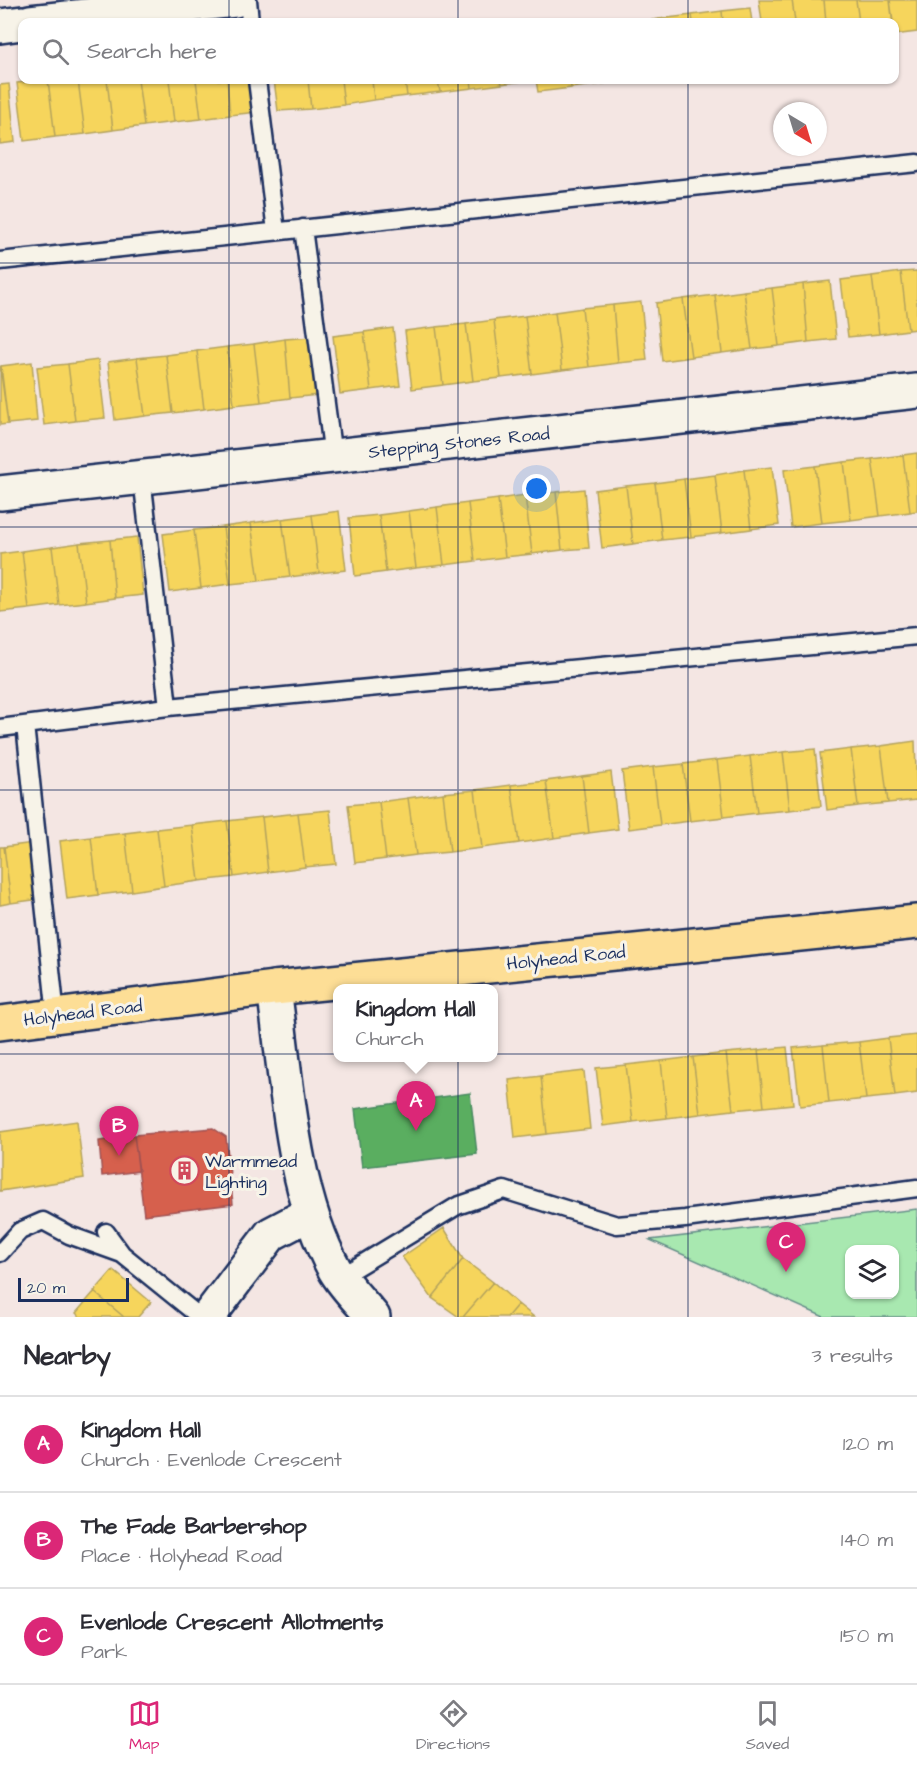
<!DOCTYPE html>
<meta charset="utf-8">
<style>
:root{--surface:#fff;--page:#f7f7f7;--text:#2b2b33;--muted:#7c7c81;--line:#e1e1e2;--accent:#db2777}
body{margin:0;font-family:"Architects Daughter",sans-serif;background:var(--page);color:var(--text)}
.controls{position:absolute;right:18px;bottom:18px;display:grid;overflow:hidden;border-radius:12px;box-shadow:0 2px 4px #0004}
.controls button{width:54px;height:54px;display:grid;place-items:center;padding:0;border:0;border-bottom:2px solid var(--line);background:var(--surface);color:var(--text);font:30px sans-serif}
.compass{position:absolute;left:773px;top:102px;width:54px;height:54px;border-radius:50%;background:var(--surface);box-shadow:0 2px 4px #0004;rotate:142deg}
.scale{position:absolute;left:18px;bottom:15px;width:111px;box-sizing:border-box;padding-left:6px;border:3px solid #1b2f5e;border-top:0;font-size:16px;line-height:21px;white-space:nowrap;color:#1b2f5e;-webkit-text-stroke:4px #f7f3e8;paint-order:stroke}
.you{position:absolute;left:537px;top:489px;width:21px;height:21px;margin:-15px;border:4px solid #fff;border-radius:50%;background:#1a73e8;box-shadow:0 0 0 9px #1a73e833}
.badge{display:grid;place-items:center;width:39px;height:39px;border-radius:50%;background:var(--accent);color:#fff;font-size:20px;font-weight:700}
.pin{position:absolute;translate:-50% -50px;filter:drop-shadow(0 2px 3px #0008)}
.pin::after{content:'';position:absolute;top:32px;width:21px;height:18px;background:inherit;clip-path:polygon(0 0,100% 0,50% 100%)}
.popup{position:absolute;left:333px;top:984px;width:165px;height:78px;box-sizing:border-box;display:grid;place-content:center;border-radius:12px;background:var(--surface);filter:drop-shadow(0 2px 4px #0005);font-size:20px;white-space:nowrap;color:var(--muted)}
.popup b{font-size:22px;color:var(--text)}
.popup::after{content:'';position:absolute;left:50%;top:100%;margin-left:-12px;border:12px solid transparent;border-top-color:var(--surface)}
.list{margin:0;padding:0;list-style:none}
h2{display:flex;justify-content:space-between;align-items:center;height:78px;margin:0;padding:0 24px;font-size:26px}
h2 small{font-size:20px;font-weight:400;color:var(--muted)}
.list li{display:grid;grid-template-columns:39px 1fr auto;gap:18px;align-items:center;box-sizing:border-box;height:96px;padding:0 24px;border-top:2px solid var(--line)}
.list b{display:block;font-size:22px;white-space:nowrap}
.list p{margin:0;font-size:20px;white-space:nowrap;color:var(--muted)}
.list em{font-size:20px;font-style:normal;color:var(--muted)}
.icon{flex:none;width:33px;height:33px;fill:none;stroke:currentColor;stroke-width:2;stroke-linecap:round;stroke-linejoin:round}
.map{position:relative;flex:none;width:917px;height:1317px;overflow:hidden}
.search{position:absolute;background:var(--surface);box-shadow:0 2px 4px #0004;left:18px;right:18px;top:18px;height:66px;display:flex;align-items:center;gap:15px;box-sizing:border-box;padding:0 21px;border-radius:12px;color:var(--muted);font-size:22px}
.sheet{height:366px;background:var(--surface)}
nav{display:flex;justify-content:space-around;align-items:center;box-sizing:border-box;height:84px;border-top:2px solid var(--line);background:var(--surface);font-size:16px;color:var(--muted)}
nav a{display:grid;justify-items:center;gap:3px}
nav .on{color:var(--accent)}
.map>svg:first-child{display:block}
.green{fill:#a8e8b0;stroke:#628c87;stroke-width:1.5;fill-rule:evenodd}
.homes{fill:#f6d55c;stroke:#b4a35d;stroke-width:1.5}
.shops{fill:#d6604d;stroke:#9e5152;stroke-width:1.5}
.public{fill:#5aae61;stroke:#478860;stroke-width:1.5}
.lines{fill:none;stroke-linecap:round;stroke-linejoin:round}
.lane-casing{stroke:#1b2f5e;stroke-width:21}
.street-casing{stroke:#1b2f5e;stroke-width:38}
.highway-casing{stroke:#1b2f5e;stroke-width:38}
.lane{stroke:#f7f3e8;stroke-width:16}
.street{stroke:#f7f3e8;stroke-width:33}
.highway{stroke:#fdde96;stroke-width:33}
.grid{fill:none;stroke:#1b2f5e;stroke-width:1.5;stroke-opacity:0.55}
.labels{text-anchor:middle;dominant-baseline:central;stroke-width:6;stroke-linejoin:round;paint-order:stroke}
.street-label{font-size:18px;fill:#1b2f5e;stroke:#f7f3e8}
.poi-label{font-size:18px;fill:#1b2f5e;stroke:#f7f3e8;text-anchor:start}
</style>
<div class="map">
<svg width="917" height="1317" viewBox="0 0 917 1317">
<rect width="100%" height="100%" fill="#f4e6e3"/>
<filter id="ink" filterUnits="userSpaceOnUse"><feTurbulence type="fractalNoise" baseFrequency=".0167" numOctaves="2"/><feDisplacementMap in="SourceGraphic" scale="12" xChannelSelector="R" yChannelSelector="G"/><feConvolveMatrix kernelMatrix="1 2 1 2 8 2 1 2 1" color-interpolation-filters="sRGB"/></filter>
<g filter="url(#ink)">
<path class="green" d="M 917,1209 L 917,1317 L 824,1317 L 650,1240 ZM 850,1250 L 894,1250 L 894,1294 L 850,1294 Z"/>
<path class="homes" d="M 759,0 L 792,0 L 795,22 L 762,22 Z
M 792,0 L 824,0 L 826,22 L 795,22 Z
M 824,0 L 856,0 L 859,22 L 826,22 Z
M 856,0 L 890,0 L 893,22 L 859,22 Z
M 890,0 L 917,0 L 917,32 L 894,35 Z
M 750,8 L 752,22 L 723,22 L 722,11 Z
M 722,11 L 723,22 L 693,22 L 692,15 Z
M 692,15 L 693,22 L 660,22 L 659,19 Z
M 659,19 L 660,22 L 636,22 Z
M 48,80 L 55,137 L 24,141 L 17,83 Z
M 48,80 L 78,80 L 85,134 L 55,137 Z
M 78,80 L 107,80 L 113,130 L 85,134 Z
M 107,80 L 138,80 L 144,126 L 113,130 Z
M 138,80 L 169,80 L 174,122 L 144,126 Z
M 169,80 L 196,80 L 201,119 L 174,122 Z
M 196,80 L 227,80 L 230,115 L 201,119 Z
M 227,80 L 255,80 L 258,112 L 230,115 Z
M 274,80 L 308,80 L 311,109 L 278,111 Z
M 308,80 L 341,80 L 344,105 L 311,109 Z
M 341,80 L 372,80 L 374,100 L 344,105 Z
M 372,80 L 405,80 L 407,96 L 374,100 Z
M 405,80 L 438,80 L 440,92 L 407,96 Z
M 438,80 L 471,80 L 472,88 L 440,92 Z
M 471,80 L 501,80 L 502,84 L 472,88 Z
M 501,80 L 530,80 L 502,84 Z
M 536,80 L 570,80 L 571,88 L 538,92 Z
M 570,80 L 601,80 L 601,84 L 571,88 Z
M 601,80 L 633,80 L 601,84 Z
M 9,84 L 15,142 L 0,144 L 0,85 Z
M 917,271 L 917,329 L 908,330 L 901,272 Z
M 901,272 L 908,330 L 879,334 L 872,276 Z
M 872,276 L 879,334 L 848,337 L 841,280 Z
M 830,281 L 836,339 L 808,342 L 803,284 Z
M 803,284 L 808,342 L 779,346 L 772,288 Z
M 772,288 L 779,346 L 752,349 L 744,291 Z
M 744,291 L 752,349 L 722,353 L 715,295 Z
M 715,295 L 722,353 L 691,357 L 683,299 Z
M 683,299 L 691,357 L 662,361 L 656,303 Z
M 641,302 L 647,360 L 618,363 L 613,305 Z
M 613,305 L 618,363 L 589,367 L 582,308 Z
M 582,308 L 589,367 L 562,370 L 555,312 Z
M 555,312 L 562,370 L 532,374 L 525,316 Z
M 525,316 L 532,374 L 501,378 L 494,320 Z
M 494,320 L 501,378 L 473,381 L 466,324 Z
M 466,324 L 473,381 L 443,385 L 436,327 Z
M 436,327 L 443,385 L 412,389 L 405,331 Z
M 393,328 L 400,386 L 371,390 L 364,332 Z
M 364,332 L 371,390 L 340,394 L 333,336 Z
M 313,337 L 318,395 L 290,398 L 285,339 Z
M 285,339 L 290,398 L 261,402 L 254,344 Z
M 254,344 L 261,402 L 234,405 L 227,347 Z
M 227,347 L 234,405 L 204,409 L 197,351 Z
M 197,351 L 204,409 L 173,413 L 166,355 Z
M 166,355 L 173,413 L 145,416 L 137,358 Z
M 137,358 L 145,416 L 115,420 L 108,362 Z
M 98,360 L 105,418 L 75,421 L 68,364 Z
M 32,362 L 37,421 L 8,424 L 1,366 Z
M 68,364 L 75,421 L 44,425 L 37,367 Z
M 0,366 L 8,424 L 0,425 Z
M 917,453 L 917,511 L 910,512 L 903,455 Z
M 903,455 L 910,512 L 880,516 L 872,459 Z
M 872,459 L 880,516 L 851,520 L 844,462 Z
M 844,462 L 851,520 L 822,523 L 815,466 Z
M 815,466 L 822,523 L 791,527 L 784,470 Z
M 772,467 L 779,525 L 751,529 L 744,470 Z
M 744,470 L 751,529 L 722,533 L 715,475 Z
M 715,475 L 722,533 L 691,537 L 684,479 Z
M 684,479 L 691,537 L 662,540 L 655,483 Z
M 655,483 L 662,540 L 633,544 L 626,486 Z
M 626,486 L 633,544 L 602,548 L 595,490 Z
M 584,489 L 589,548 L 562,550 L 556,492 Z
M 556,492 L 562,550 L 532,554 L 525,495 Z
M 525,495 L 532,554 L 505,557 L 498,499 Z
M 498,499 L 505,557 L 475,561 L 468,503 Z
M 468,503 L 475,561 L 444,565 L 437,507 Z
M 437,507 L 444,565 L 416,568 L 409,511 Z
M 339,511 L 346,570 L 319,573 L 312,515 Z
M 409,511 L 416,568 L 386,572 L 379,515 Z
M 312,515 L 319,573 L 290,577 L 282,519 Z
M 379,515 L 386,572 L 355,576 L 349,518 Z
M 282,519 L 290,577 L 259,581 L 251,523 Z
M 251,523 L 259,581 L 230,584 L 223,527 Z
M 223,527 L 230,584 L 201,588 L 194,530 Z
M 194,530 L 201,588 L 170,592 L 163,534 Z
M 137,537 L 143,595 L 115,598 L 110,540 Z
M 110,540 L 115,598 L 86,602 L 79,543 Z
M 79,543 L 86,602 L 59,605 L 52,547 Z
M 52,547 L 59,605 L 29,609 L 22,551 Z
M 22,551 L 29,609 L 0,612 L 0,554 Z
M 915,741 L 917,800 L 888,803 L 881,746 Z
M 881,746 L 888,803 L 858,806 L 851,749 Z
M 815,749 L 821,806 L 790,810 L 783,752 Z
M 851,749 L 858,806 L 827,810 L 820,753 Z
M 783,752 L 790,810 L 757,813 L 750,756 Z
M 750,756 L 757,813 L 724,817 L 717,760 Z
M 717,760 L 724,817 L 690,821 L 683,764 Z
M 683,764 L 690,821 L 660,825 L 653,767 Z
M 653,767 L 660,825 L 629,829 L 622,771 Z
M 611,772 L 618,829 L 589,833 L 582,776 Z
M 582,776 L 589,833 L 554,838 L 546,781 Z
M 546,781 L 554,838 L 519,843 L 511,785 Z
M 511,785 L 519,843 L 482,848 L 475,790 Z
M 475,790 L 482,848 L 450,852 L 443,793 Z
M 443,793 L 450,852 L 416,855 L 408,798 Z
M 408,798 L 416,855 L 386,859 L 379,802 Z
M 379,802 L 386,859 L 355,863 L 348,805 Z
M 330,810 L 336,864 L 305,867 L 298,813 Z
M 298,813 L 305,867 L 268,872 L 262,817 Z
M 262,817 L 268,872 L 234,877 L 227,821 Z
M 227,821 L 234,877 L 199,881 L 192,825 Z
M 192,825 L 199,881 L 164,886 L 157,829 Z
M 157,829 L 164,886 L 132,891 L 125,833 Z
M 125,833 L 132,891 L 98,895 L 91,837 Z
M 91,837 L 98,895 L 67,899 L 60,841 Z
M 33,843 L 40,899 L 11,903 L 4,847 Z
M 0,847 L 4,847 L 11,903 L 0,905 Z
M 917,1035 L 917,1093 L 895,1096 L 888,1038 Z
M 888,1038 L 895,1096 L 866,1099 L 859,1042 Z
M 859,1042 L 866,1099 L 829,1103 L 823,1045 Z
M 823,1045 L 829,1103 L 800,1106 L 793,1048 Z
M 787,1047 L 793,1104 L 764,1107 L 758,1050 Z
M 758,1050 L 764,1107 L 733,1110 L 726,1053 Z
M 726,1053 L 733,1110 L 700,1114 L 693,1057 Z
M 693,1057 L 700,1114 L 667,1118 L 661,1061 Z
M 661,1061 L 667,1118 L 633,1122 L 626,1065 Z
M 626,1065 L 633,1122 L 603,1126 L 596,1068 Z
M 584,1071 L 590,1129 L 547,1134 L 541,1076 Z
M 541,1076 L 547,1134 L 515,1138 L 509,1080 Z
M 77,1121 L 84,1178 L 0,1191 L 0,1132 Z
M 444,1228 L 463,1259 L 432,1298 L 402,1257 Z
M 463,1259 L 493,1282 L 463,1317 L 459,1317 L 432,1298 Z
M 113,1270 L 151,1302 L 138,1317 L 124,1317 L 94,1292 Z
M 493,1282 L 518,1304 L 507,1317 L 463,1317 Z
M 94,1292 L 124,1317 L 80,1317 L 76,1313 Z
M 518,1304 L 534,1317 L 507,1317 Z"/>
<path class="shops" d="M 213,1128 L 226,1137 L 233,1204 L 144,1215 L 134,1135 Z
M 134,1135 L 139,1171 L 102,1176 L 99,1141 Z"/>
<path class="public" d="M 470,1093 L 477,1154 L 362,1167 L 355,1109 Z"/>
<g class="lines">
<defs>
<path id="lane" d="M 248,0 L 250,22
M 257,80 L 276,231
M 303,228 L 333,457
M 0,261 L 917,163
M 142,477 L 168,707
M 25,725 L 56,1016
M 0,728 L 168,707 L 917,636
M 106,1232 L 122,1254
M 0,1253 L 20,1231 L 43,1221 L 69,1235 L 122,1254 L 200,1317
M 340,1277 L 457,1206 L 504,1190 L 617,1225 L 685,1219 L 917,1188"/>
<path id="street" d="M 30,22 L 235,0
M 0,26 L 22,23
M 0,493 L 917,391
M 274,988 C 286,1076 292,1193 335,1270 C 345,1287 361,1302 373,1317
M 208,1317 L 271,1234 L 311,1213"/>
<path id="highway" d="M 0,1023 L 274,988 L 917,922"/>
</defs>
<use href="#lane" class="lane-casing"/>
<use href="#street" class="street-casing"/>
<use href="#highway" class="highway-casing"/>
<use href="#lane" class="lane"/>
<use href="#street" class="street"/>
<use href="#highway" class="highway"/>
</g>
</g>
<path class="grid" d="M 229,0 L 229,22M 458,0 L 458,22M 688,0 L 688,22M 229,80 L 229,1317M 458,80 L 458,1317M 688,80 L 688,1317M 0,263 L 917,263M 0,527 L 917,527M 0,790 L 917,790M 0,1054 L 917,1054"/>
<defs>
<symbol id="building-ring" viewBox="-11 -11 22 22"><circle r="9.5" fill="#f7f3e8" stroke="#d1495b" stroke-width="1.5"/><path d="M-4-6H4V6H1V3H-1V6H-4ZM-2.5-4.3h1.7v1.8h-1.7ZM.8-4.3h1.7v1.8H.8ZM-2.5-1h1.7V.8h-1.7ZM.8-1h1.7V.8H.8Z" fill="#d1495b"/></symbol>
</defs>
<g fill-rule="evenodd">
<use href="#building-ring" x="168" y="1154" width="33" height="33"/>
</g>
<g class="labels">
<g class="street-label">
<text transform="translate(459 443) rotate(-6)">Stepping Stones Road</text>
<text transform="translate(566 958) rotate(-6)">Holyhead Road</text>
<text transform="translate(83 1013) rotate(-7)">Holyhead Road</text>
</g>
<g class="poi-label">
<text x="205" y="1161">Warmmead<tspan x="205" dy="21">Lighting</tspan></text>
</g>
</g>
</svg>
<div class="controls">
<button><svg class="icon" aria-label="layers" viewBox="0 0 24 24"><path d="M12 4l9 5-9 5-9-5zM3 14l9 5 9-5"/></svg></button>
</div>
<svg class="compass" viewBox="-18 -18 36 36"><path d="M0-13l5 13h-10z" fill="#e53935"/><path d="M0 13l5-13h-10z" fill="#7c7c81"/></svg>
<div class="scale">20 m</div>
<div class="you"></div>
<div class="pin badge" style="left:416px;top:1131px">A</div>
<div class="popup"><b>Kingdom Hall</b>Church</div>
<div class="pin badge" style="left:119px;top:1156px">B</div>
<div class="pin badge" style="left:786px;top:1272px">C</div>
<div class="search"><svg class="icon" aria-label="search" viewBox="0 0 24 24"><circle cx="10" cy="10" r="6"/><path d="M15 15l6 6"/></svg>Search here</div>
</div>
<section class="sheet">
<h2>Nearby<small>3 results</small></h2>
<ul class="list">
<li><span class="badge">A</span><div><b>Kingdom Hall</b><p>Church · Evenlode Crescent</p></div><em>120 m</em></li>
<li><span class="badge">B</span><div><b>The Fade Barbershop</b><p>Place · Holyhead Road</p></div><em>140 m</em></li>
<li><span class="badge">C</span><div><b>Evenlode Crescent Allotments</b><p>Park</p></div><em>150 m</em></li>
</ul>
</section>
<nav>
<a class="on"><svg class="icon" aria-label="map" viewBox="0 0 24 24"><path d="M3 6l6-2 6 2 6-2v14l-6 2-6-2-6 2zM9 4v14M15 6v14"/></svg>Map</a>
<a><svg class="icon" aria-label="directions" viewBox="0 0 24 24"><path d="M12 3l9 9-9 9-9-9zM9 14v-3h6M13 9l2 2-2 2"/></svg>Directions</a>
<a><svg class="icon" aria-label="saved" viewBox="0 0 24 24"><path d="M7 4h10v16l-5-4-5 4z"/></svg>Saved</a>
</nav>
